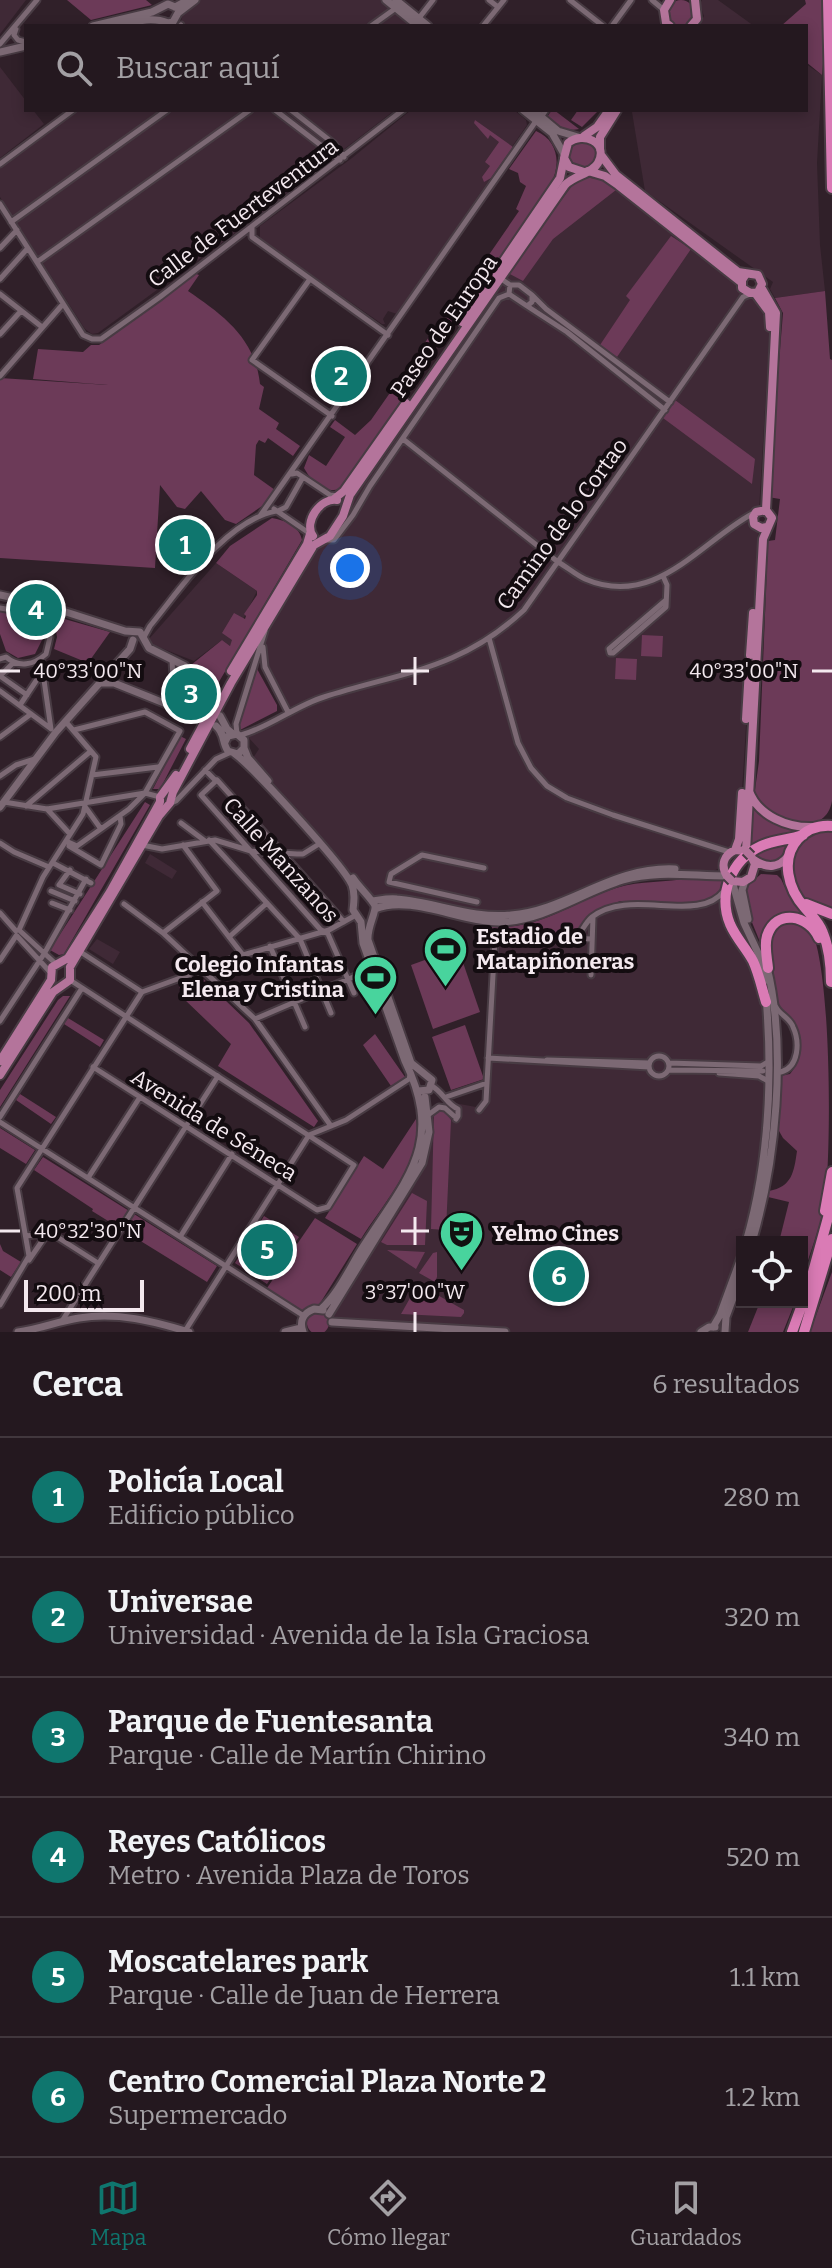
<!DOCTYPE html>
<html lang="es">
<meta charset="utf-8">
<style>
:root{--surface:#24181f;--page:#30252c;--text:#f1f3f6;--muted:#a3a0a4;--line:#41373d;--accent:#0f766e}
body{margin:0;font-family:Bitter,serif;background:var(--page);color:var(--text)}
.controls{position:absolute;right:24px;bottom:24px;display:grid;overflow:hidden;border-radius:0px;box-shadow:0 4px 12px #0003}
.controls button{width:72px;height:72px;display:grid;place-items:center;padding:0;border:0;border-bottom:2px solid var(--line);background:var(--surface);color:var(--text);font:40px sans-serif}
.scale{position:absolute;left:24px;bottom:20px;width:120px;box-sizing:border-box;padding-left:8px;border:4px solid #f4e9ef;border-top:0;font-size:22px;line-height:28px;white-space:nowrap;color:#f4e9ef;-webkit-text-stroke:6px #130c10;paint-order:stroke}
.you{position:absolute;left:350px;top:568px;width:28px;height:28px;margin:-20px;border:6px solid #fff;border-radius:50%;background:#1a73e8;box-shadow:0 0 0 12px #1a73e833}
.badge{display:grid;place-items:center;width:52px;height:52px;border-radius:50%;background:var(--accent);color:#fff;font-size:26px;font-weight:700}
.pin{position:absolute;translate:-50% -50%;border:4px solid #fff;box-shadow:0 2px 8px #0006}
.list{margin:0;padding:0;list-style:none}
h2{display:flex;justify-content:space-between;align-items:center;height:104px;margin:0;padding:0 32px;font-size:34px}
h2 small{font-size:26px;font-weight:400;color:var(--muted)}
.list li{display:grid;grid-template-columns:52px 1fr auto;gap:24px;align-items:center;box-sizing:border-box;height:120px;padding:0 32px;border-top:2px solid var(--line)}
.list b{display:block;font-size:30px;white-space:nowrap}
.list p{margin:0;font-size:26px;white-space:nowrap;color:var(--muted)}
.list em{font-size:26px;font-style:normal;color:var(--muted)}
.icon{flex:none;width:44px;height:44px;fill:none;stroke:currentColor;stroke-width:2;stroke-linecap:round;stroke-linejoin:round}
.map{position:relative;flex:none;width:832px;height:1332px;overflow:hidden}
.search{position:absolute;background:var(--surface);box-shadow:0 4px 12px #0003;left:24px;right:24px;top:24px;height:88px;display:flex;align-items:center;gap:20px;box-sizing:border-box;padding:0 28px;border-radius:0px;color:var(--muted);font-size:30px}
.sheet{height:824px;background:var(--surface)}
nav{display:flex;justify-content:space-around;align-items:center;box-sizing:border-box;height:112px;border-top:2px solid var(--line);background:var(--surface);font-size:22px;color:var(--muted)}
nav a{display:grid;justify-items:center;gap:4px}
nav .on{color:var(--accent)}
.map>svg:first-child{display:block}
.built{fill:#3f2936}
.green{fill:#6c3a58}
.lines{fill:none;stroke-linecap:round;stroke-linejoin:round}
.street-casing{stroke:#483b43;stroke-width:9}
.secondary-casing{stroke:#483b43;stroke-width:11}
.primary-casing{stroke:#483b43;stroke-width:12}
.highway-casing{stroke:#483b43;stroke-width:14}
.street{stroke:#7c6974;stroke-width:5}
.secondary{stroke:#7c6974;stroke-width:7}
.primary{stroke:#b4749b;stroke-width:8}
.highway{stroke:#da7bb5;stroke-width:10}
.primary-bridge-casing{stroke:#483b43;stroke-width:12;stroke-linecap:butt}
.primary-bridge{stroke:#b4749b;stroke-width:8}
.ticks{fill:none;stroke:#f4e9ef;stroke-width:3}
.labels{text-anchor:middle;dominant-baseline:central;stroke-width:8;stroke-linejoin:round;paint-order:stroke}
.street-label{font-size:22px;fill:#f4e9ef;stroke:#130c10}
.poi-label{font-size:22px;font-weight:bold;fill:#f4e9ef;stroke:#130c10;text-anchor:start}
.ticks-label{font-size:20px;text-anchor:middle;fill:#f4e9ef;stroke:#130c10;stroke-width:8;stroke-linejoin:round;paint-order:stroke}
</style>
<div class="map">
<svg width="832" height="1332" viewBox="0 0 832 1332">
<rect width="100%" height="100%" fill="#302029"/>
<path class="built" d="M 0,0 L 26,0 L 0,34 Z
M 195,0 L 386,0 L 414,26 L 180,26 L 184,9 Z
M 702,0 L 718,0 L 754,26 L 699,26 L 704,16 L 700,4 Z
M 806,64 L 822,75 L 817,163 L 820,245 L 825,291 L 775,298 L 770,289 L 773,282 L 645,191 L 632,112 L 806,110 Z
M 0,67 L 26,101 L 26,110 L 33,110 L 44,124 L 0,158 Z
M 77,110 L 395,110 L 239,230 L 98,333 L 92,334 L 85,329 L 0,197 L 0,166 Z
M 411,110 L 514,110 L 526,120 L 527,125 L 397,314 L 388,311 L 383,319 L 385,324 L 382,324 L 260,239 L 260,226 L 352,158 Z
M 600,173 L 760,297 L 770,323 L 759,510 L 753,519 L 758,533 L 739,839 L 720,868 L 713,871 L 665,868 L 540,910 L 511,915 L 372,901 L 251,761 L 259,749 L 248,737 L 288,712 L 269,676 L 262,649 L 267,624 L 314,545 L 327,538 L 345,505 L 571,179 Z
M 216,563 L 257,591 L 230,646 L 222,640 L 194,661 L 151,644 L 149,639 Z
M 150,854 L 177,871 L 172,879 L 145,863 Z
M 727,876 L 758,953 L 766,1002 L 767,1129 L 746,1242 L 742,1242 L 742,1255 L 720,1315 L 696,1332 L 511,1332 L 332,1322 L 329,1314 L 408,1187 L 427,1141 L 427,1116 L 440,1110 L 446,1112 L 454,1103 L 476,1107 L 484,1100 L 491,932 L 574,936 L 589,915 L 620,901 L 700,904 L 720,895 Z
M 97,939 L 120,952 L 113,964 L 89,949 Z"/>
<path class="green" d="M668 13a13 13 0 1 1 26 0a13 13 0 1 1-26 0Z
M 67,0 L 146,0 L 152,5 L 91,20 Z
M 805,0 L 823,0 L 824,52 L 822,75 L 806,62 L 806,26 L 781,26 L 806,4 Z
M 552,110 L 554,110 L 579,129 C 566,132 557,125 547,117 Z
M 578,110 L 599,110 L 582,127 L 571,120 Z
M 475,120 L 513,147 L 491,178 L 484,182 L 482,177 L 490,166 L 485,162 L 499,142 L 490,135 L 488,139 L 474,123 Z
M 536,131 C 558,140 562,165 550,185 L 340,489 C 325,494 311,481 304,468 L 309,455 L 326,466 L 345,437 L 330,427 L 335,420 L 355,435 L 371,420 L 438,324 L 441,327 L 470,287 L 471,281 L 519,211 L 516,209 L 526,186 L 520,182 L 518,173 L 509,169 Z
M567 155a15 15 0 1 1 30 0a15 15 0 1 1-30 0Z
M 584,177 L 604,180 L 616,190 L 553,239 L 523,281 L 508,273 L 574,183 Z
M 671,236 L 691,249 L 617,357 L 600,345 L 630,300 L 626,296 Z
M 194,273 L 199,275 L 188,291 C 223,315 255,338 260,384 L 264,387 L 259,409 L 279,423 L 276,429 L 300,446 L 293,456 L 268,438 L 265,443 L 259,440 L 256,445 L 254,475 L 275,490 L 262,506 L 236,524 L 225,520 L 201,491 L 185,509 L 177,507 L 160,485 L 155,568 L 0,558 L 0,378 L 108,385 L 33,379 L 38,349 L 83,352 L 91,345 L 99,345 L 161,301 Z
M 825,291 L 830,359 L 832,360 L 832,801 C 827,830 795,828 773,816 C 766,812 760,803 754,797 L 759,761 L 768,541 L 775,540 L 780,499 L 768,497 L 783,313 L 775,298 Z
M 675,400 L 755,459 L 752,484 L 663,418 Z
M 272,518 C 285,520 300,527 302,540 L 213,692 L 191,665 L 222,640 L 230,646 L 232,640 L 222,633 L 234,613 L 245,619 L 246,616 L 244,614 L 257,595 L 257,591 L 216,563 L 230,546 Z
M 0,611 C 19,613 40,616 43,638 L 35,654 L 18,658 L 6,651 L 0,634 Z
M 61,618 L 110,632 L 88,663 L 54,649 L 57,637 L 55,625 Z
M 642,635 L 663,636 L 662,657 L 641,656 Z
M 616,658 L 637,659 L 636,680 L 615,679 Z
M 179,665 L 202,689 L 210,701 L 200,716 L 196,708 L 177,700 Z
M 256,667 L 277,705 L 277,711 L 240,730 L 239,725 Z
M 180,736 L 186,739 L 160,789 L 153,789 Z
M 752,801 L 801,830 L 748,849 Z
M 145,802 L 150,805 L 64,954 L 59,955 L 50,950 Z
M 826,830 L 832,830 L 832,909 C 824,907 814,906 807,902 C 790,891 786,860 799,844 C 806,835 816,833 826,830 Z
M 788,844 L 781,860 C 770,864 761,864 753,854 L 767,847 Z
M 761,874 L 777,875 L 781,879 L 789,896 L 806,913 L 807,917 L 789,914 L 760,942 L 749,915 L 744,889 Z
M 690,878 L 725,881 L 720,895 L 700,904 L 620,901 L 589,915 L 575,936 L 491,932 L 492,927 C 539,930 573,902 616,888 C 641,880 666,883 690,878 Z
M 800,921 C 803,924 807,925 810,928 C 832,964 832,1160 824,1209 C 818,1232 809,1256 802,1279 L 802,1242 L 779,1242 L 789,1202 L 768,1197 L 769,1191 C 792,1187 794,1172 797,1151 L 783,1138 L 779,1131 L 779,1076 L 790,1074 C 808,1051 801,1025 779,1009 C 774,978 751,922 800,921 Z
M 458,948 L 480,1012 L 433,1029 L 411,965 Z
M 200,976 L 249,1023 L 318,1121 L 314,1127 L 218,1066 L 231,1044 L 184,999 L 178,984 Z
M 63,996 L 70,996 L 0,1107 L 0,1090 L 58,1000 Z
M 68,1018 L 104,1040 L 100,1047 L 64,1024 Z
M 465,1025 L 484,1079 L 451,1090 L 432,1037 Z
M 375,1034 L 405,1077 L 391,1086 L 363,1045 Z
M 20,1094 L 56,1117 L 51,1124 L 16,1100 Z
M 440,1110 L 446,1113 L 451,1120 L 446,1230 L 431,1229 L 434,1111 Z
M 416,1119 C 423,1161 382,1205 361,1239 L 325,1218 L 364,1156 L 383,1169 Z
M 0,1128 L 35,1150 L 26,1164 L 0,1148 Z
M 43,1157 L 217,1266 L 207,1282 L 92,1211 L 93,1209 L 34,1170 Z
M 412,1193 L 427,1201 L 425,1245 L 387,1245 L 381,1242 Z
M 264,1216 L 299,1237 L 267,1284 L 235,1263 Z
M 315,1218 L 357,1244 L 319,1305 L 301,1311 L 267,1288 Z
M 0,1244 L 3,1251 L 21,1262 L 11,1277 L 0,1270 Z
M 387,1250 L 425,1252 L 416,1269 Z
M 437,1252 L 437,1277 L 435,1282 L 419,1273 L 433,1253 Z
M 832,1272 L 832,1332 L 810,1332 Z
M 418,1284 L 464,1310 L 464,1313 L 461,1317 L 401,1314 Z
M 760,1302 L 795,1302 L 783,1332 L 748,1332 Z
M307 1323a11 11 0 1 1 22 0a11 11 0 1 1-22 0Z"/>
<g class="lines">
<defs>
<path id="street" d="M 489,0 L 498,7
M 570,0 L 603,26
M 652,0 L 664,10
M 419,18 L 433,0
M 180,26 L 181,25
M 371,26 L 396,8
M 483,26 L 504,0
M 612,26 L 631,0
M 16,29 L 14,35 L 18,40 L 26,42
M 0,44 L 37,0
M 275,110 L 340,160
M 291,110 L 333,143 L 344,157
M 541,117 L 546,110
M 0,164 L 73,110
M 0,204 L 83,335 L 92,339 L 101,339 L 160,297 L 403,110
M 11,222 L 167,110
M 252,227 L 252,237 L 388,335
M 0,248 L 17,230
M 37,262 L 250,110
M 500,278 L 510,285 L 519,285 L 532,295 L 532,302 L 527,306 L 509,294 L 510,285
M 0,279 L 28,248
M 310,279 L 252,360 L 332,416
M 0,294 L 42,327
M 532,295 L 546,309 L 670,402
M 527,306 L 567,332 L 665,410
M 0,334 L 21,311
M 0,376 L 63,304
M 403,439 L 558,562 C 567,567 576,575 585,579 C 655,609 699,543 752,514
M 292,474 L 297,473 L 330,495 L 338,496
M 274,509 L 309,533
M 278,511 L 286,507 L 303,477
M 260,516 L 536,121
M 324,540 L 334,540 L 353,515 L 370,486 L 499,298 L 509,294
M 663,576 L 667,585 L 666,607 L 613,653 L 610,653 L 609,649 L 666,600
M 0,608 L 35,614 L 46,624
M 144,637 L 150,626 C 182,587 225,521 276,511
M 489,638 L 518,743 L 531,768 L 547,786 L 567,798 L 613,815 L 729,852
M 263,647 L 265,667 L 288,712
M 0,659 L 6,657 C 19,668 34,665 46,654 L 50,637 L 44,605
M 41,659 L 51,729
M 13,663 L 0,676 L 27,695
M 0,691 L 50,728
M 170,704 L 174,699 L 172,659
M 20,705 L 42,672
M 237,734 L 236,724 L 265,631
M 241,735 C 270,727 295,706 324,697 C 402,672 460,670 524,610 L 743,297 L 750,294
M 0,737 L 31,714
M 205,770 L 216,781
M 92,775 L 158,767
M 0,776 L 16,765 L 35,759
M 4,802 L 47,809 L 145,793 L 180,731 L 145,712 L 74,730
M 171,803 L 176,801 L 216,759 L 229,753
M 26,806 L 91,751
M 86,808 L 101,829
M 47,809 L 70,834
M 181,823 L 205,841
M 209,840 L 300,939 L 331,1013
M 66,841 L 77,846 L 129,809 L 145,793 L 160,797
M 0,843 L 14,852 L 49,867
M 142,845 L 162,849 L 215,840 L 251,851 L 297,854 L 303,854 L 319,844
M 69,846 L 101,865 L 121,824 L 120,816
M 53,863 L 91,883
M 70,870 L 59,885 L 80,894
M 51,891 L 75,901
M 202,902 L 243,955
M 477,902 L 389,882 L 391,874 L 422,855 L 484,868
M 52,903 L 70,910
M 124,904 L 163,933 L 255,1019 L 331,1126
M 0,913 L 16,931
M 344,922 L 217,780 L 201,795 L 320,929 L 328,934 L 354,993
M 19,930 L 43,877 L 83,814 L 96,757 L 66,722
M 19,930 L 56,964
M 163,933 L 217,891 L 183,845
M 17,936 L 50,972
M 229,937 L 267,903
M 577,937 C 582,931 586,922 592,917 C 630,887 698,925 724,891
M 270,946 L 305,1027
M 79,951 L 142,992
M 0,960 L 16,936
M 591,975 L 593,917
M 70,980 L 354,1165 L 328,1207 L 317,1210 L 93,1067
M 142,992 L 243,955 L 329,930 L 356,915
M 776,1007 C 780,1015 790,1018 793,1027 C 800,1042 799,1067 781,1072
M 255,1019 L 372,969
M 0,1021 L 44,954 L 86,879
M649 1066a10 10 0 1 1 20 0a10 10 0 1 1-20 0Z
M 488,1058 L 649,1067
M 547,1060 L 649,1063
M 669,1063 L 761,1066 L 768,1062
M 669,1070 L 763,1071
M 719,1073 L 759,1076 L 768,1081
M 432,1086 C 443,1092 447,1105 458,1109 L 458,1116 L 456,1119
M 446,1097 L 487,1083
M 479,1110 L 486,1101 L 495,939 L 503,936 L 592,939
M 428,1115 L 439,1107 L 445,1108 L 454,1116
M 0,1117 L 82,988
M 0,1122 L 304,1316
M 88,1178 L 140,1097
M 26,1236 L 51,1233 L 98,1263
M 180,1237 L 232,1154
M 29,1260 L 47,1234 L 50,1234
M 0,1305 L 29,1256 L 17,1188 L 142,992
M 62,1321 L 218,1076
M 185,1331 L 309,1135 L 346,1120 L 409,1079 L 410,1075"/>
<path id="secondary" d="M 386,0 L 418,26
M 396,0 L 428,26
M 175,7 L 188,0
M 93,26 L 152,12 L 168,4 L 175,7
M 115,26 C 134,22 151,16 168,23 L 173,22 L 178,13 L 195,0
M 0,52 L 26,46
M 523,110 L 552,133 L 564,154
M 533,110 L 558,131 L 578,137
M 0,595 L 41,604 L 125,631 L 140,632 L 144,639
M 144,639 L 149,648 L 185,666 L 211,696
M 101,683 L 114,683 L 199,717
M 220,716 L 227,729 L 233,734
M 216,726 C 225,733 222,743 228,751 L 238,754 L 244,748 L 244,740 L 237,734 L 228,736 L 225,742
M 244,748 L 248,758 L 268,781
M 235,754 C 253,767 344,866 352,885 C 355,894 354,901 353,910 L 361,922 L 363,943 L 405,1061 C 445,1144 407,1178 363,1247 C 350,1267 339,1293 321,1309
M 0,807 L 56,732 L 130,649 L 133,640
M 353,878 C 357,885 373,900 375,906 C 376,913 367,927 368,940 L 411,1063 L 432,1080 L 429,1090 L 418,1091
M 732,881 L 744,923 L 758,953 L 764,981
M 745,881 L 742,890 L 748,919
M 372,901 C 380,900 388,898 397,899 C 435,902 472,919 511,915 C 569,910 612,866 675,869
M 375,909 C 410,894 463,923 501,922 C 546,920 581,893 623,880 C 657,870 691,876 727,876
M 746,1242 C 769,1162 773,1080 766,997
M 752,1242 C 776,1162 787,1049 767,967
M 329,1314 L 422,1163 L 429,1132 L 425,1097
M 332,1322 L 505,1332
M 713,1327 L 720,1315 L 742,1255
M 18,1332 C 39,1329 59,1321 79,1318 C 118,1312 153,1321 189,1332
M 285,1332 L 301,1328
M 303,1332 C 299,1321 303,1313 314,1309 L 323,1310
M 701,1332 L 709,1327 L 715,1327
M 725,1332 L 726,1317 L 742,1274"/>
<path id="primary" d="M 670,0 L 664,10 L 666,23 L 670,26
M 691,26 L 697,19 L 695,0
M 584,136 L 597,127 L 609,110
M 600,149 L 600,137 L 617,110
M 601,155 L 616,175 L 738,272 L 758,275 L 762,284 L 758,292 L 750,293 L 742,288 L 742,280 L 746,274
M 588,171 L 605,176 L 618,185 L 741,282
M 761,287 L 776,313 L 766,510
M 755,293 L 769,312 L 770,327
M 462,322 L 560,178 L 564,159
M 334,499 L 344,491 L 406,403
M 313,536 C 303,522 321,497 337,500
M 750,655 L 753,613
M 231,671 L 307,544 L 310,534
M 746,719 L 749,669
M 190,749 L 212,708
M 749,791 C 758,816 788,828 813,827
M 735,850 L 739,839 L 742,793
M 754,860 C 767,869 780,868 789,855
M 727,876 C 720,865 724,855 735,850 L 746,851 L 763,539 L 772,518 L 766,510 L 756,512 L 753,517 L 754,524 L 761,528 L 767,527
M 732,881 L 743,882 L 751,877 L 755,864 L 751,856
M 70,967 L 159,816 L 170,803 L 173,792 L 231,683 L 314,545 L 330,536 L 343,516 L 350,495 L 565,185 C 574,175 592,174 598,163 C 609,142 583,131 568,143 L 564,158 L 569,167 L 584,172
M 51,980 L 52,967 L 68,958 L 110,892 L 160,802 L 160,797 L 176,775
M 0,1061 L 51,980
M 0,1075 L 53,992 L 70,980 L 70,967"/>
<path id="highway" d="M 828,0 L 832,188
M 806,904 L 832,914
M 768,968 C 767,958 764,946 767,936 C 776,908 809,915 819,938
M 831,982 C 831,966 829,948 823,933 C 819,922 812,916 805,908 C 788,889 780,859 798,839 C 807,829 819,825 832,826
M 766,1002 C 762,989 759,974 753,961 C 746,948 736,938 730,924 C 718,894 731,860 761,846 C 774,840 789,840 803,835
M 825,1211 L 832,1172
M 792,1332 L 810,1283 L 832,1203
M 804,1332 L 832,1239"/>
</defs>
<use href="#street" class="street-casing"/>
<use href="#secondary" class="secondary-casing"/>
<use href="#primary" class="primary-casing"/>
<use href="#highway" class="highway-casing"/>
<use href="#street" class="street"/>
<use href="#secondary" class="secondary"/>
<use href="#primary" class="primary"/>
<use href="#highway" class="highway"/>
<defs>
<path id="primary-bridge" d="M 746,851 L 751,856
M 727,876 L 732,881"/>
</defs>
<use href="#primary-bridge" class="primary-bridge-casing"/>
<use href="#primary-bridge" class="primary-bridge"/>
</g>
<path class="ticks" d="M 415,657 L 415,685M 0,671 L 20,671M 401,671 L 429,671M 812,671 L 832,671M 415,1217 L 415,1245M 0,1231 L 20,1231M 401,1231 L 429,1231M 415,1312 L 415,1332"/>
<defs>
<symbol id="stadium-pin" viewBox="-11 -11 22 30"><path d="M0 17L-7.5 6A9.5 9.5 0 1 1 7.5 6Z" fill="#48d49d" stroke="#130c10"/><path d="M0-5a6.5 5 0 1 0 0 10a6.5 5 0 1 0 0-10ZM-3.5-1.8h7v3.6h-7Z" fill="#111"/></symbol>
<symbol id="theatre-pin" viewBox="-11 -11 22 30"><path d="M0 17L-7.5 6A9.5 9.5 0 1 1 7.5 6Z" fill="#48d49d" stroke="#130c10"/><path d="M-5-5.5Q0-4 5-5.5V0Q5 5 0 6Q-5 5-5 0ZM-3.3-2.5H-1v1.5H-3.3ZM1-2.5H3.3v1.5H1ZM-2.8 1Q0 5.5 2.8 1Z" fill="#111"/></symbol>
</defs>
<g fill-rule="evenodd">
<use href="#stadium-pin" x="420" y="924" width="51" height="69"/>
<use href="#stadium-pin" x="350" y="952" width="51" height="69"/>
<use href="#theatre-pin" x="436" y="1208" width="51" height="69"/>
</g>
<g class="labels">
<g class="street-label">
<text transform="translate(243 213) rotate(-37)">Calle de Fuerteventura</text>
<text transform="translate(444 326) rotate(-55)">Paseo de Europa</text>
<text transform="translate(562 524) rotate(-54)">Camino de lo Cortao</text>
<text transform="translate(281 860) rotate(48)">Calle Manzanos</text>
<text transform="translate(214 1125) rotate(32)">Avenida de Séneca</text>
</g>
<g class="poi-label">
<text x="476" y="936">Estadio de<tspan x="476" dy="25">Matapiñoneras</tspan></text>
<text x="344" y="964" text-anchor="end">Colegio Infantas<tspan x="344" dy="25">Elena y Cristina</tspan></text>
<text x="492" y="1233">Yelmo Cines</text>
</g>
</g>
<g class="ticks-label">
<text x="88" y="678">40°33'00"N</text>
<text x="744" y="678">40°33'00"N</text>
<text x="88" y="1238">40°32'30"N</text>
<text x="415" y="1299">3°37'00"W</text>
</g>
</svg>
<div class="controls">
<button><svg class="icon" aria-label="locate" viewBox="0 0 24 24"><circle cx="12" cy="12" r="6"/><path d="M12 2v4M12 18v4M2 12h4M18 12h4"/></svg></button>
</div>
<div class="scale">200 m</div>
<div class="you"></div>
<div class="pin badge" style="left:185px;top:545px">1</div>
<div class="pin badge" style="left:341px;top:376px">2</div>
<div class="pin badge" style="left:191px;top:694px">3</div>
<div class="pin badge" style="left:36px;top:610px">4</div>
<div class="pin badge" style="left:267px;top:1250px">5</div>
<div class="pin badge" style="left:559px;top:1276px">6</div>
<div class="search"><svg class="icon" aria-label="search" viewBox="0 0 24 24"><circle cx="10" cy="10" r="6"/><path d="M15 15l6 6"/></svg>Buscar aquí</div>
</div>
<section class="sheet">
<h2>Cerca<small>6 resultados</small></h2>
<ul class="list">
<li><span class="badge">1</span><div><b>Policía Local</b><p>Edificio público</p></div><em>280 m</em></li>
<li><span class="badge">2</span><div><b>Universae</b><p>Universidad · Avenida de la Isla Graciosa</p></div><em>320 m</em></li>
<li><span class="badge">3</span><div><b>Parque de Fuentesanta</b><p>Parque · Calle de Martín Chirino</p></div><em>340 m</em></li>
<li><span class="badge">4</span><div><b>Reyes Católicos</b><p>Metro · Avenida Plaza de Toros</p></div><em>520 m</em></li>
<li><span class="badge">5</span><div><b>Moscatelares park</b><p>Parque · Calle de Juan de Herrera</p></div><em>1.1 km</em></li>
<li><span class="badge">6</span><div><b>Centro Comercial Plaza Norte 2</b><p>Supermercado</p></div><em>1.2 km</em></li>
</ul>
</section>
<nav>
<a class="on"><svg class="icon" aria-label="map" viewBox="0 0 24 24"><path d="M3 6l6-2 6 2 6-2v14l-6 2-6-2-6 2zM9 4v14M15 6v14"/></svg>Mapa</a>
<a><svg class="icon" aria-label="directions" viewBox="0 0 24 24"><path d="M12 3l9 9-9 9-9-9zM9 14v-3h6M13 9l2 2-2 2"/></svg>Cómo llegar</a>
<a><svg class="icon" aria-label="saved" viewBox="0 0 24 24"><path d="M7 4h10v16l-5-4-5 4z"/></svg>Guardados</a>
</nav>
